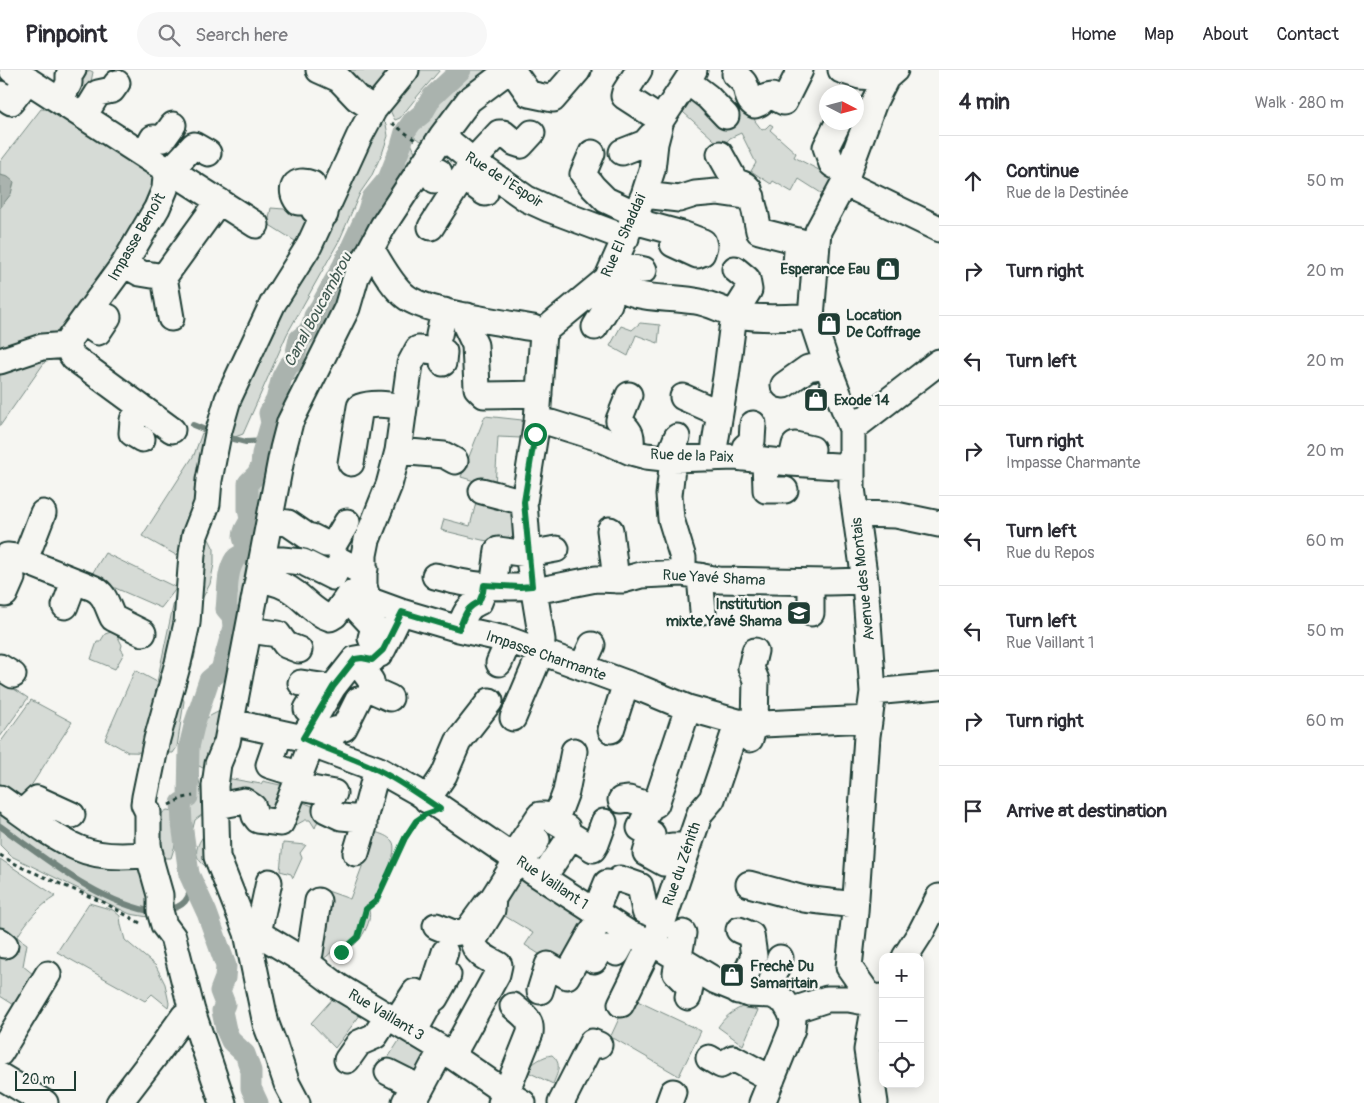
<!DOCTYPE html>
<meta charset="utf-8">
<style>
:root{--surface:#fff;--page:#f7f7f7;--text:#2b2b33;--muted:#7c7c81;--line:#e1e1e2}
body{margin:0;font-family:Pangolin,sans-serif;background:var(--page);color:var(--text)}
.controls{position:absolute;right:15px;bottom:15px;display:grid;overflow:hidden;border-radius:10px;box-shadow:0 2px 12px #0003}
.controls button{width:45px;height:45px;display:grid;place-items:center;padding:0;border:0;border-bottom:1px solid var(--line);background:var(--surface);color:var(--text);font:25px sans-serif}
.compass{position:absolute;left:819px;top:15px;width:45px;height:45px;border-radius:50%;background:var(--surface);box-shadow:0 2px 12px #0003;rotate:96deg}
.scale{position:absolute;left:15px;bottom:12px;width:61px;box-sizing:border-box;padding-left:5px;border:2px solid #1f3d34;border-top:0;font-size:14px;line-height:18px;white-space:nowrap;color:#1f3d34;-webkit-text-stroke:4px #f6f6f2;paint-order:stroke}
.stop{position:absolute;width:15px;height:15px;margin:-11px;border:4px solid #0b8043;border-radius:50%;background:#fff}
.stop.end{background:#0b8043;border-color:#fff;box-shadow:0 1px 5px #0008}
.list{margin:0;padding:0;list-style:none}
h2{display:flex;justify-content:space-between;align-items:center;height:65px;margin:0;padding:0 20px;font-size:21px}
h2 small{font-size:16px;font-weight:400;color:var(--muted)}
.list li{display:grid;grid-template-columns:32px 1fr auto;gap:15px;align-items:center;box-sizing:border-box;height:90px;padding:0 20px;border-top:1px solid var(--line)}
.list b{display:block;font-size:19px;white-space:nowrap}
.list p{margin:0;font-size:16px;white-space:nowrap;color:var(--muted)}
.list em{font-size:16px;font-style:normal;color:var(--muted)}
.icon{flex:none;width:28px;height:28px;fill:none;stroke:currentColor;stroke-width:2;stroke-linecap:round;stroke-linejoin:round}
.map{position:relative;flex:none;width:939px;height:1033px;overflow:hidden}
header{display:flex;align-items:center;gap:30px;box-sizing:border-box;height:70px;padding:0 25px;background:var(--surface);border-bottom:1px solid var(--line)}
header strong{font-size:24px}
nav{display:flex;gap:28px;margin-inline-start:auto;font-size:18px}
.search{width:350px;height:45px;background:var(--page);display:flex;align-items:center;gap:12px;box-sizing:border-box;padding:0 18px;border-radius:28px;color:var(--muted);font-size:19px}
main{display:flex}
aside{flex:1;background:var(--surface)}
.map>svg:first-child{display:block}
.green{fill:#d6dbd6;stroke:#7a8c85}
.water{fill:#aab3ae;stroke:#72847d}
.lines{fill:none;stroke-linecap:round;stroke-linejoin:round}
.stream{stroke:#72847d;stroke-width:6}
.canal{stroke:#aab3ae;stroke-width:21}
.minor-casing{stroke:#1f3d34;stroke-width:29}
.path{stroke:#1f3d34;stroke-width:3;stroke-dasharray:4 4;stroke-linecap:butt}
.minor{stroke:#f6f6f2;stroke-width:25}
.route{stroke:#0b8043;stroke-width:6}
.labels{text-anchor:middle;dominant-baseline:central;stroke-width:4.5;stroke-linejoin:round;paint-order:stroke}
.street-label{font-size:15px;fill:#1f3d34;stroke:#f6f6f2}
.poi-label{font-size:15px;font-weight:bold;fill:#1f3d34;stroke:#f6f6f2;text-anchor:start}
.water-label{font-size:16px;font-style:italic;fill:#425a52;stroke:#f6f6f2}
</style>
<header>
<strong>Pinpoint</strong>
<div class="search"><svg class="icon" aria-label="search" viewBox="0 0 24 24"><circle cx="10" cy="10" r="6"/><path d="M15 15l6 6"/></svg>Search here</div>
<nav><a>Home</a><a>Map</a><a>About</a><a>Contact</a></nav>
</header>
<main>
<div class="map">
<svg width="939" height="1033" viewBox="0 0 939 1033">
<rect width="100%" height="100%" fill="#f6f6f2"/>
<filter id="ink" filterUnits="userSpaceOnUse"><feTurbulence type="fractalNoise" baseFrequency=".02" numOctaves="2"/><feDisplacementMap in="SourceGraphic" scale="10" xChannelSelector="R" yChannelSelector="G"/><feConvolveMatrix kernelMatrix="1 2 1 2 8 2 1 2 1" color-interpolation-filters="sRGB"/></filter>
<g filter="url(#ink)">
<path class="green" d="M 89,0 L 93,2 L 86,37 L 70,27 Z
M 349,0 L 398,0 L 373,26 L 348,8 Z
M 412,0 L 440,0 L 420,23 L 400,48 L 395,50 C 381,30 400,15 412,0 Z
M 460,0 L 499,0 L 428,72 C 417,71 410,66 407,55 C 421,34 440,16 460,0 Z
M 696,18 L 736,42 L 740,39 L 742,31 L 754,45 L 755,51 L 762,60 L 766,58 L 770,54 L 773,56 L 770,60 L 796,83 L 794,87 L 838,110 L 829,128 L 799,109 L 792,122 L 773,111 L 771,114 L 751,101 L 756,93 L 741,63 L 730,68 L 722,77 L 683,42 Z
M 41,39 L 61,40 L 155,103 L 159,116 L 92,230 L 80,232 L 59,264 L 0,282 L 0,92 Z
M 381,49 L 386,54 L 388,66 L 383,81 L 371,107 L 360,123 L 340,169 L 287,264 L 243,364 L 235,367 L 226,364 L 263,237 L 295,171 L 268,154 L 271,138 L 284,139 L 305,147 Z
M 402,72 L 411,73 L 416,84 L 368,166 L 357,164 L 356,157 L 373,133 L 377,118 Z
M 352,183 L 355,193 L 340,221 C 333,212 340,195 344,185 Z
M 321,242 L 324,246 L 324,257 L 302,305 L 291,311 L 286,309 C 293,294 306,247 321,242 Z
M 640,253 L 660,255 L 658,273 L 636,265 L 628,286 L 610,276 L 621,256 L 632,260 Z
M 49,286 L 0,356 L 0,305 L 25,293 Z
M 284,323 L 290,331 L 229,598 L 220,599 L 216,597 L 237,524 L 237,489 L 243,483 C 239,450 250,417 258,385 C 263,366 267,347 273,329 Z
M 485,346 L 522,350 L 521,368 L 498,367 L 495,417 L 461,407 Z
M 202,363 L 214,367 L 194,460 L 209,469 L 214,479 L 214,494 L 210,514 L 202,529 L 196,559 L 197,574 L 194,589 L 187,598 L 181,624 L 184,631 L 177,677 L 173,683 L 128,682 L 105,669 L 135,600 L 157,612 L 183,489 L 142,466 L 194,385 Z
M 478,425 L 514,436 L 518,476 L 482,470 L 441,460 L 444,449 L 470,456 Z
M 105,483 L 175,517 L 175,520 L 161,538 L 90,507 Z
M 111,562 L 117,565 L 122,575 L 121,579 L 124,583 L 115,599 L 91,589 L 97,572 L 100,572 L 105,564 Z
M 0,610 L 28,628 L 0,667 Z
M 31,630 L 72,652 L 20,733 L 0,720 L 0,673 Z
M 220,641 L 224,644 L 210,692 L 203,698 L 191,692 L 186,686 C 191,661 196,652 220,641 Z
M 191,702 L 198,705 L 204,735 L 203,744 L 195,750 L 192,762 L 186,757 L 182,726 L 185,710 Z
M 226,708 L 261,714 L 263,711 L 293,718 L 281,749 L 250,749 L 236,746 L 228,746 Z
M 300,731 L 322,740 L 315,758 L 310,750 L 305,750 L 296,755 L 286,754 Z
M 0,734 L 137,795 L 157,837 L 148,847 L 130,844 L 11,786 L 0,775 Z
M 167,740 L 173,741 L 176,772 L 171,788 L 163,788 C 158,773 149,749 167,740 Z
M 375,762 C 381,764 388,766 392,771 C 400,781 381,816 376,826 L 372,832 L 366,835 C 376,846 363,867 354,875 L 344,876 L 338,874 C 330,884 325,892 311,889 L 322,819 L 350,829 Z
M 204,765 L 208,798 C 193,788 194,779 204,765 Z
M 283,773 L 306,775 L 300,783 L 302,788 L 293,808 L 291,804 L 280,801 Z
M 0,789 L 56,826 C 38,837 28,850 17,867 L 27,874 L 23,896 L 38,908 L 19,938 L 0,926 Z
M 519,801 L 589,846 L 564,900 L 525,875 L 533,863 L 498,842 Z
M 89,833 L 113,840 L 120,846 L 121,855 L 125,870 L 156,896 L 165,914 L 169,933 L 168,937 L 152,924 L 145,931 L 57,882 Z
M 336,925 L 364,940 L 335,978 L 311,953 Z
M 629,927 L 701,961 L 679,1006 L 615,969 L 610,968 Z
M 742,937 L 758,940 L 743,975 L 718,957 C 725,947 731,942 742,937 Z
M 404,963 L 428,977 L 421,1007 L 386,991 Z
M 552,985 C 563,994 557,1004 553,1014 L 526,1001 C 532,993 543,986 552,985 Z"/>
<path class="water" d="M 0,105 L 8,107 L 14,112 L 11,124 L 0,138 Z"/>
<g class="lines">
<path class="stream" d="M 193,355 L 213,363
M 222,366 L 246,372 L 266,371
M 0,756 C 45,788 100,834 155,842
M 165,840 C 184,838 190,829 192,811"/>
<path class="canal" d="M 188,727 L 189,677 L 195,652 L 209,610 L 221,600 L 233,557 L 232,546 L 226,539 C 228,524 226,502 235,489 C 238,485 242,485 245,482 C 248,478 244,472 243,467 C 243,459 248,456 250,449 L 248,439 L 248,413 L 257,404 L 261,396 L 262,384 L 271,353 L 269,343 L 276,330 L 282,307 L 288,296 L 294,291 L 299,269 L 307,263 L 312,255 L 314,246 L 320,237 L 343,195 L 367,143 L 372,128 L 388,109 L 401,76 L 405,62 L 412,52 L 423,43 L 432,27 L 461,0
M 181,733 L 182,754 L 189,804 L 207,843 L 226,896 L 225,908 L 220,921 L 225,934 L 222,941 L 226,960 L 231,971 L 245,984 L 251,1001 L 251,1018 L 258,1033"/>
<defs>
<path id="minor" d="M 12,0 L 162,97 L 166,105 L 165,119 L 157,138 L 124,194 L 70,268 C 67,276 68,281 74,288 L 172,360
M 319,0 L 339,9 L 357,28 L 374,39
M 512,0 L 529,24 L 553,29 L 578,0
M 639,0 L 625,22 L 624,26 L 661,50
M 841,0 L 860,6 L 886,8
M 735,4 C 738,7 742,10 744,13 C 749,21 746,30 755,35 L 760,33 L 766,27 L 772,26 L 784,32 L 800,0
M 687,11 L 708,27 L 726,46
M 0,24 L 11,32 L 28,10
M 60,31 L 69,13 L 69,5 L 73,0
M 84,46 L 98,23 L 112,20 L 117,13
M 837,55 L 826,77 L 832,94 L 848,103
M 442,66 L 473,91 L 527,129 L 549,139 L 626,168
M 622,82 L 645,73 L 651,66
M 208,83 L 194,75 L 166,105 L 178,105 L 256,155
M 592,83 L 583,104 L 593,117 L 606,130 L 636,144 L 645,154 L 682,164 L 703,172 L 704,176 L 702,183 L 697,185 L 673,174
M 720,84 L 735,111 L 745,115 L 749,119 L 755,141 L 759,161 L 806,173 L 817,173
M 144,85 L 153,68 L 163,69 L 173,55
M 424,94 L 439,102 L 435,110
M 470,112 L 485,123
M 844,113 L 939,159
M 644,125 L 679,129 L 695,124 L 717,122 L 752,127
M 310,131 L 298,132 C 288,119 295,107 312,114 C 315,121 314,125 310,131 L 314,140 L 325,144
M 431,157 L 473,91 L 499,63 L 503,63 L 515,73 L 521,75 L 532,63
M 371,179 C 381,194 391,215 405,226 C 425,243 506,253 533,258 L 543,262 L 607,209 L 644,125 L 652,100 L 655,73 L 661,50 L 694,0
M 797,182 L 796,193 L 816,194
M 615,192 L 625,196 L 644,200
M 124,194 L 140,203 L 164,207
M 607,209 C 637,233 660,225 695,231 C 709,233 721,240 735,244 C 757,250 788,247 811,247
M 467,246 L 466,256 L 475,275 L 477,318 L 484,325 L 539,324
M 171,248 L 164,207 L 219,131
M 83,252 L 98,262 L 108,247
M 595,257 L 609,234 L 615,215
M 439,265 L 444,241
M 0,291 L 42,277 L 68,275
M 443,293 L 444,282 L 418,279 L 410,294 L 398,381 L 389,415 L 367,470 L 364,485 L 364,516 L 368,530 L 401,542 L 459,559 L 509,570 L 642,619 L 688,638 L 738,652 L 763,654 L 869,649
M 784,315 L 808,298 L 827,295
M 629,325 L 619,350 C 632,363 632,364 631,382
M 683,327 L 710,339 L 720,340
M 141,338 L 133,350 L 132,363 L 142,369
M 537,351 L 551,353 L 599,368 L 631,382 L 646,386 L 673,389 L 735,387 L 791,393 L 852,397
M 852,359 L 939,292
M 677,367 L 671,382 L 673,389 L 669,425 L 671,449 L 683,488 L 683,503
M 398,381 L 444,385 L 455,391
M 714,388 L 715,373 L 726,307 L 734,244 L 749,220 L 747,209 L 735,199
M 743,388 L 745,377 L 752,371 L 753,354
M 765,390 L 766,420 L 785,420
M 351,393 L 360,337 C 374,332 390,335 404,337
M 791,393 L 795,375 L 812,379
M 482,421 L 524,432
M 856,444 L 896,445 L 939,454
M 270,451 L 288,453 L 307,466 L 312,467 L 326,474 L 334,474 L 347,452
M 610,460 L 616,510
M 263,490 L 282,490 L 303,492 L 333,507 L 341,491 L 358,500 L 365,499
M 24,492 L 43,443
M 0,499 L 7,486 L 15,487 L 93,518 C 106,524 107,537 113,548 L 143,563
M 495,503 L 498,480 L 528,484 L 556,479
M 435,506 C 466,515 500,519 532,516
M 700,506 L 703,541
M 259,509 C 271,511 285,515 295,523 C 307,532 316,544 330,548 L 335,545 L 348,526 L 364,516
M 535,521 L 596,509 L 623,510 L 641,505 L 683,503 L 718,510 L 829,512 L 865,511
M 0,522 L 5,524 L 12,508
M 65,536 L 74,512
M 359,541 L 374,557 L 371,568 L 380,584
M 811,543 L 811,512
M 459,559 C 465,546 465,538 479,532 L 483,522 L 484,515
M 249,560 L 278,564 L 286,575 L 299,580
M 355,589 L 371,611 L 372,620 L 390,628
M 499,593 L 509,570
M 0,597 L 13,605
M 582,597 L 592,575
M 301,613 L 321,616 L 307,639
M 873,622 L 939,616
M 513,648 L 541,582 L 542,570 L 528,484 L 524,432 L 537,351 L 543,262
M 231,652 L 303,668 L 326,680 L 377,699 L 416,721 L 517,790 L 532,801 L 628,863 L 653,873 L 716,911 L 748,924 L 772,925 L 784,931 L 790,941 L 827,929 L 849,929 L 875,934 L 880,927
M 611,660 L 626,613
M 280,663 L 269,695 L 288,701
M 303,668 L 333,617 L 355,589 L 361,588 L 372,590 L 383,579 L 401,542
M 750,669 L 755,653 L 756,610 L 751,598 L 755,581
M 326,680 L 335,660 L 344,658 L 358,630
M 295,716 L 334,723
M 0,728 C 25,745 50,766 78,778 C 100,788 127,787 150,784
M 427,730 L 444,705 L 458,672 L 490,631
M 621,730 L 629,729 L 652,736 L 656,734 L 688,638
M 217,736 L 244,731 L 253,737 L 255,746 L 258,750 L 281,753 L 312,673
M 326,740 L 341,747 L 364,749 L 377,699
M 648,741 L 640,758 L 652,764 L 646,783 L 664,793 L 672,776 L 681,776 L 685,777
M 22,743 L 37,729 L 72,745
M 555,751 L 566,722 L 574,681
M 569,769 L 574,767 L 593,779 L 596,774 L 604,752
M 516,781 L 540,745 L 545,745 L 567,758 L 569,769 L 543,808
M 356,783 L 364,756 L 364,749
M 620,809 L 640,816 L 645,841 L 664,848
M 749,814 L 804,829 L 855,835
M 595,842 L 607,813
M 436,856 L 453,863 L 467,861 L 486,835 L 493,828 L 517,790 L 532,779 L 537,770
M 247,863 L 258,863 L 306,892 L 339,917 L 442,979 L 506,1023 L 523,1033
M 258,863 L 269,812
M 683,863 L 676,903 L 690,917 L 688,927
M 0,871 L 5,875
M 905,887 L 921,862 L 939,827
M 594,890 L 601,878 L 608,878 L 617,883 L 628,863
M 306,892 L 310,883 L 318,831
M 433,919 L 445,882
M 540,921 L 548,895 L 567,906 L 591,863 L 603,847
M 738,921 L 754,886 L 751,865 L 739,860
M 765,924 L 770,916 L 780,888
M 621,934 L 647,881 L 653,873 L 664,848 L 700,743 L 712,729 L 738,652
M 396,951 L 415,922
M 414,962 L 431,931 L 435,928 L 448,905
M 0,983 L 48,904
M 452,986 L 497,904 L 499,895 C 488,889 475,884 473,871 L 492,840 L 493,828
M 709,988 L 721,995 L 733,988 L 772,1009
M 347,990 L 359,973 L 375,966 L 388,946
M 388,1002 L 412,1014 L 412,1019 L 405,1032 L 407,1033
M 0,1006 L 45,1033
M 119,1033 L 158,982 L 184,946 L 192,941
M 223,1033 L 192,941 L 173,867 L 164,855 L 160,841 L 160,825 L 151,793 L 148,774 L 148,742 L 144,734 L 145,727 L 157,669 L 178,593 L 187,553 L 192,484 L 195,465 L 207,434 L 209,410 L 218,364 L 228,329 L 273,233 L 309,176 L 359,67 L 374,39 L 406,0
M 297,1033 L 287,1014 L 274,975 L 266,954 L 247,863 L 217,787 L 215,716 L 218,694 L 227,672 L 283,379 L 290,352 L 347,238 L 356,207 L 383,156 L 442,66 L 469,30 L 509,0
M 413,1033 L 442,979
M 501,1033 L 506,1023 L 530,963 C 532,949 523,945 513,936
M 561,1033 L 592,972 L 599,975
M 669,1033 L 673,1022
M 762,1033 L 792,959 L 793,949 L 790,941
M 875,1033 L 867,980 L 875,934 L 849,897 L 855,842 L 867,666 L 873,622 L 865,511 L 852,418 L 852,359 L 827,295 L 811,247 L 818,161 L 844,113 L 874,32 L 886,8 L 895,0"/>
</defs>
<use href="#minor" class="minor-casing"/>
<path class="path" d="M 392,53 L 415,70
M 169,735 L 183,728 L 193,726
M 0,785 L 21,797 L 105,833 L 140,853
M 336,887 L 358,867 L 366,839 L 375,831 L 405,768 L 417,750"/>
<use href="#minor" class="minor"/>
</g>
</g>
<g class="lines" filter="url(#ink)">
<path class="route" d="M 341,882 L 358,867 L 366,839 L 376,831 L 405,768 L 416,751 L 426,744 L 440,739 C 419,725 400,711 378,700 C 353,687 327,680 303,668 L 333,617 L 355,589 L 362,588 L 372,590 L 383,580 L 402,542 L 459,559 C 465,546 465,538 479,532 L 483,522 L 484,515 L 520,517 L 532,516 L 524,432 L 535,364"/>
</g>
<defs>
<symbol id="shop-square" viewBox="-11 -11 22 22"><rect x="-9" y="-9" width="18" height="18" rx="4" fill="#1f3d34" stroke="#f6f6f2"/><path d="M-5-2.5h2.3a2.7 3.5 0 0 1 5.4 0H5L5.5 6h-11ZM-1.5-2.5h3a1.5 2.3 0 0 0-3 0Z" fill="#fff"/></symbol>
<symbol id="school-square" viewBox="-11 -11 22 22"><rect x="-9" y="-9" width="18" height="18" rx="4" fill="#1f3d34" stroke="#f6f6f2"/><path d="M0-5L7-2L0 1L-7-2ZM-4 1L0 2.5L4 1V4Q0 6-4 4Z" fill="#fff"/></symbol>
</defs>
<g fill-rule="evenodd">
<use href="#shop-square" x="874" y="185" width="28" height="28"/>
<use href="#shop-square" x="815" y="240" width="28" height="28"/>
<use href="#shop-square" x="802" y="316" width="28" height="28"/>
<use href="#school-square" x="785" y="529" width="28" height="28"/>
<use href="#shop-square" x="718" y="891" width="28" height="28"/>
</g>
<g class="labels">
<g class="street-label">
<text transform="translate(504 110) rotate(33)">Rue de l'Espoir</text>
<text transform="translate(624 165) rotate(-66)">Rue El Shaddaï</text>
<text transform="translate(137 167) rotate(-60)">Impasse Benoît</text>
<text transform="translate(692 386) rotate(2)">Rue de la Paix</text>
<text transform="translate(714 508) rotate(3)">Rue Yavé Shama</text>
<text transform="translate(863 509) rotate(-96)">Avenue des Montais</text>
<text transform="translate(546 586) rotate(19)">Impasse Charmante</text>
<text transform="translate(682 794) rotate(-71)">Rue du Zénith</text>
<text transform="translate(552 813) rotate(34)">Rue Vaillant 1</text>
<text transform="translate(386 945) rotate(31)">Rue Vaillant 3</text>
</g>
<g class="poi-label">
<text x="870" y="199" text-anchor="end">Esperance Eau</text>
<text x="846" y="245">Location<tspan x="846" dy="17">De Coffrage</tspan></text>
<text x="834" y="330">Exode 14</text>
<text x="782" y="534" text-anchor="end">Institution<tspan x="782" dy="17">mixte Yavé Shama</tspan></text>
<text x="750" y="896">Frechè Du<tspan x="750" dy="17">Samaritain</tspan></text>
</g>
<g class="water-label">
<text transform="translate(318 240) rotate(-62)">Canal Boucambrou</text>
</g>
</g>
</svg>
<div class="controls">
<button>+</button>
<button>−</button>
<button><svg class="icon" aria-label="locate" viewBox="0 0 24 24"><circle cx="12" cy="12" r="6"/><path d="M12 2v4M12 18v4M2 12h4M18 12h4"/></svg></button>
</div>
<svg class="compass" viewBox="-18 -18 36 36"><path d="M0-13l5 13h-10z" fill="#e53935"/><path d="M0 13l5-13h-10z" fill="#7c7c81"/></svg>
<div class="scale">20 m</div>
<div class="stop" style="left:535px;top:364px"></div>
<div class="stop end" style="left:341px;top:882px"></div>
</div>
<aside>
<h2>4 min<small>Walk · 280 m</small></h2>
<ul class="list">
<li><svg class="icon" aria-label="ahead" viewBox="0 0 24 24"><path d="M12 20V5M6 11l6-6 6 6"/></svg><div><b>Continue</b><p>Rue de la Destinée</p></div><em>50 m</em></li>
<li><svg class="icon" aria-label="right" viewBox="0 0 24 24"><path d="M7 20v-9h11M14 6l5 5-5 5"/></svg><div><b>Turn right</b></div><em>20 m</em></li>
<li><svg class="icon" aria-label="left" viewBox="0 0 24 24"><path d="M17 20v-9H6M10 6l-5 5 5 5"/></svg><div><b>Turn left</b></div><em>20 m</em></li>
<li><svg class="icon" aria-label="right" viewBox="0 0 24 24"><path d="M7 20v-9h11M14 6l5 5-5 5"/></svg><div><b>Turn right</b><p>Impasse Charmante</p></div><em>20 m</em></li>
<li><svg class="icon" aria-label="left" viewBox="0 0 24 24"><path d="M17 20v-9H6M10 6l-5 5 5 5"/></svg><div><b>Turn left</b><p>Rue du Repos</p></div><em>60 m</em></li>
<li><svg class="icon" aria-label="left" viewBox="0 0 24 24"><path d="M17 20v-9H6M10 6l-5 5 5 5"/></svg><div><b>Turn left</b><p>Rue Vaillant 1</p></div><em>50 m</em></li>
<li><svg class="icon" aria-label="right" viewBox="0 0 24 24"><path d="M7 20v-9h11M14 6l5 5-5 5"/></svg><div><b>Turn right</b></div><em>60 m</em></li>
<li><svg class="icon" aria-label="arrive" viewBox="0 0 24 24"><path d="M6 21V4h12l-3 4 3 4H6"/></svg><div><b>Arrive at destination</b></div></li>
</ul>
</aside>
</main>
